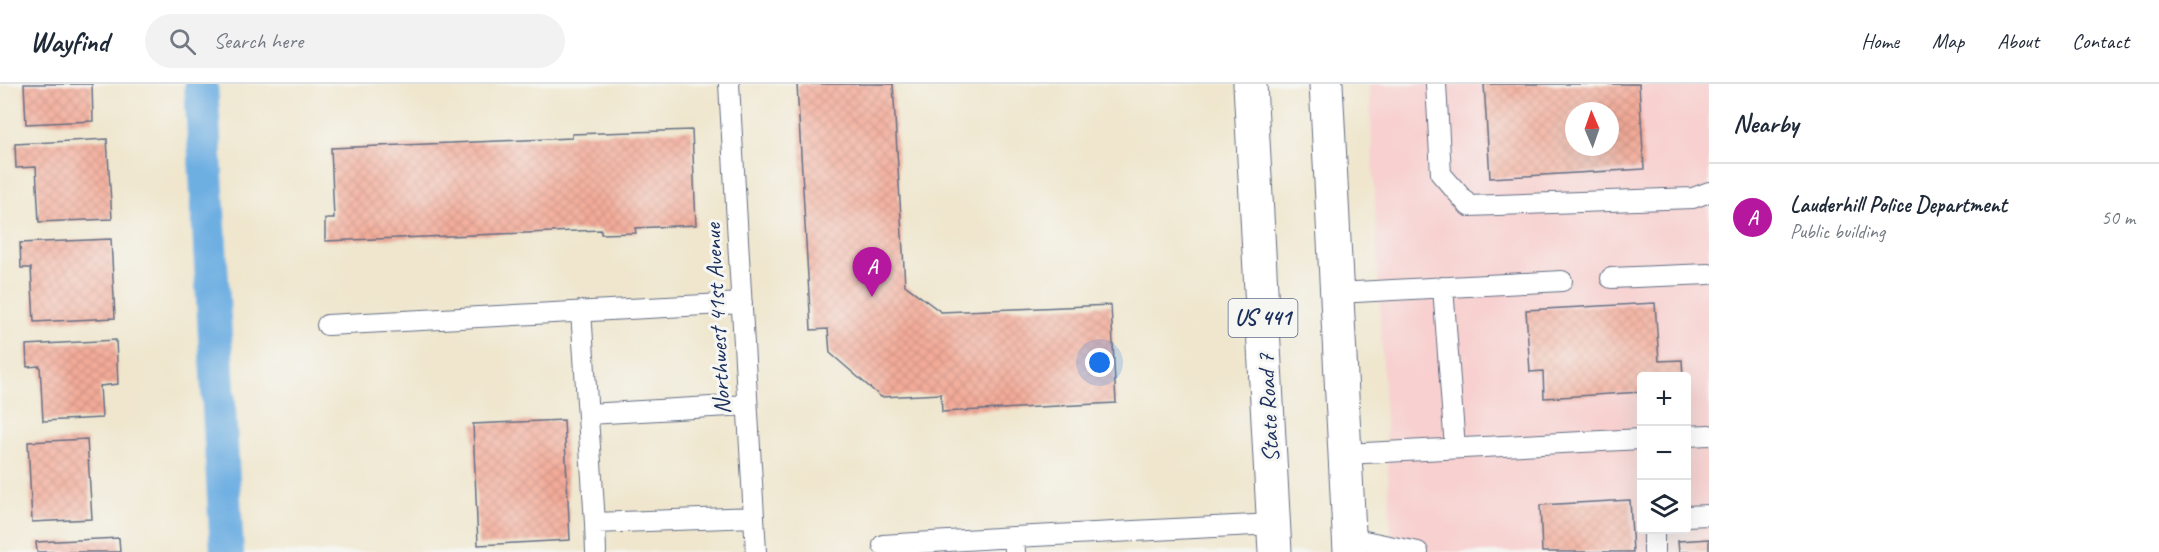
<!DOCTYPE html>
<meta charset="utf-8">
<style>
:root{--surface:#fff;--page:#f2f2f3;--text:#1f2937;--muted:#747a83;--line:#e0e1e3;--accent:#b5179e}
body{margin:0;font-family:Caveat,sans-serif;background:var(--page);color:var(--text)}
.controls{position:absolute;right:18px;bottom:18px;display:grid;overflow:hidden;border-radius:6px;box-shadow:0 6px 24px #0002}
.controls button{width:54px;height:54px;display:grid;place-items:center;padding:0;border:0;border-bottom:2px solid var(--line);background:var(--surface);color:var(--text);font:30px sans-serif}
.compass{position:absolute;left:1565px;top:18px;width:54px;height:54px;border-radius:50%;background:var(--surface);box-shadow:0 6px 24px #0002;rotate:358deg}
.you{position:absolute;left:1100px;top:279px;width:21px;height:21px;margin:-15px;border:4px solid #fff;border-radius:50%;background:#1a73e8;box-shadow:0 0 0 9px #1a73e833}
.badge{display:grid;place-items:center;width:39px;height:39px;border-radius:50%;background:var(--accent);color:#fff;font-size:20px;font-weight:700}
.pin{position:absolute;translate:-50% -50px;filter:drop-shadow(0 2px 3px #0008)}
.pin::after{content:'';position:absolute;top:32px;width:21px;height:18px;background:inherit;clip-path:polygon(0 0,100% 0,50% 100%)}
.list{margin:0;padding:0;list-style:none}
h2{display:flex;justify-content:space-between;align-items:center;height:78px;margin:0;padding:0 24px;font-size:26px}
h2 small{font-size:20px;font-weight:400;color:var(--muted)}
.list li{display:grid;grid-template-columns:39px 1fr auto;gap:18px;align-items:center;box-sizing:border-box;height:108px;padding:0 24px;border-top:2px solid var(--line)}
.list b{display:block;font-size:22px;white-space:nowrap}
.list p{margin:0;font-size:20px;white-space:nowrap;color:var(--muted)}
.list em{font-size:20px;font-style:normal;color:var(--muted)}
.icon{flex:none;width:33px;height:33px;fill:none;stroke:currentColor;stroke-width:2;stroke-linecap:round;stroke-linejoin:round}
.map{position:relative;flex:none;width:1709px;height:468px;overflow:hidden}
header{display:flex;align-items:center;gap:36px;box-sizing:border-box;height:84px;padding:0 30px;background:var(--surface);border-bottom:2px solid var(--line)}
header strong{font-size:28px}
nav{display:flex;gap:33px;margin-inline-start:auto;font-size:21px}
.search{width:420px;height:54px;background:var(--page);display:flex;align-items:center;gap:15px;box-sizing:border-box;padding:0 21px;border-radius:33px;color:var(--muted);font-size:22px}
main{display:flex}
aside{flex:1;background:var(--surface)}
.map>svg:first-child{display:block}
.built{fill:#f7d0cf;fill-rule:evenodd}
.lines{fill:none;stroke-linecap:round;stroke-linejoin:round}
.canal{stroke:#6eafe2;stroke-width:34}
.building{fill:url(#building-cross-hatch);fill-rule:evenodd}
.service-casing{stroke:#656f85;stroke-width:22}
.primary-casing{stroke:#656f85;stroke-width:35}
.service{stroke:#fff;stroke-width:20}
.primary{stroke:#fff;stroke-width:33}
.labels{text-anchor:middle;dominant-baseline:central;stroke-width:6;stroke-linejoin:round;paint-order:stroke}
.shield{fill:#f6f6f2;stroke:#5d6b8a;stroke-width:1.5}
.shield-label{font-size:22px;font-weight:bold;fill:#1b2f5e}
.street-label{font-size:24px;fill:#1b2f5e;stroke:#f6f6f2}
</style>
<header>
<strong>Wayfind</strong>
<div class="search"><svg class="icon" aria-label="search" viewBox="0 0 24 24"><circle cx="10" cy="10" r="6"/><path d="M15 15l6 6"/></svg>Search here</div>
<nav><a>Home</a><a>Map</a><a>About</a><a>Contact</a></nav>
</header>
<main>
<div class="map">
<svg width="1709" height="468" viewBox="0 0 1709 468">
<defs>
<pattern id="building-cross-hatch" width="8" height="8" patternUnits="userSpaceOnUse" patternTransform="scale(1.5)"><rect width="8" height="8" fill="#f3ab98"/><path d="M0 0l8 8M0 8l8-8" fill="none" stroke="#d09385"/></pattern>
</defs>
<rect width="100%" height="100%" fill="#f6f6f2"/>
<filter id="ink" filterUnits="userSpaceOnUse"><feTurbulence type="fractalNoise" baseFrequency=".0167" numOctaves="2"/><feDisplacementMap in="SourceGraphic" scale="12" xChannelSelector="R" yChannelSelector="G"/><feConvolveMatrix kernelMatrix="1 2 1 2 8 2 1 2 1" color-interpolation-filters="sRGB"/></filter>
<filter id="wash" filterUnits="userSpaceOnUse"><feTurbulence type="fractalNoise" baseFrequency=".008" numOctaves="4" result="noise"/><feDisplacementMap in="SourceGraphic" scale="24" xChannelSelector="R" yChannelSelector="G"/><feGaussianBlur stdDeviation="1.35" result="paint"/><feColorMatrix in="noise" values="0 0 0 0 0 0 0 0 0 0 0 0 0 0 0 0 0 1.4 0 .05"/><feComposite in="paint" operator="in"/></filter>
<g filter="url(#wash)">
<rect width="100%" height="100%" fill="#efe6cd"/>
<path class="built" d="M 1369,0 L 1709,0 L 1709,468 L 1392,468 ZM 1574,27 L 1610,27 L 1610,63 L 1574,63 ZM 1642,292 L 1686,292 L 1686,446 L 1642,446 Z"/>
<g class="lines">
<path class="canal" d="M 201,0 L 227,468"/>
</g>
<g id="blocks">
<path class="building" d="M 24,0 L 92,0 L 93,37 L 26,40 Z
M 797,0 L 893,0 L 905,201 L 941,228 L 1111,221 L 1116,319 L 942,328 L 941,310 L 881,313 L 830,269 L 828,245 L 811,246 Z
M 1484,0 L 1639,0 L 1644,85 L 1490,94 ZM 1574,27 L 1610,27 L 1610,63 L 1574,63 Z
M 692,46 L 696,141 L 635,144 L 636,149 L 601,150 L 601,146 L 325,157 L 325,135 L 334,135 L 331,64 L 572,54 L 572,50 Z
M 107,55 L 112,135 L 39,138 L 36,83 L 16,84 L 15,60 Z
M 111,155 L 115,234 L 34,238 L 31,184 L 21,184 L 20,159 Z
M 1655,219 L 1659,277 L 1682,276 L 1683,292 L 1642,292 L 1642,308 L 1544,314 L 1543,287 L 1530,288 L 1526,226 Z
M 116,256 L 118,300 L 100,302 L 102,334 L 43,337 L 40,282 L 27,283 L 26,261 Z
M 564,336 L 570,456 L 478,461 L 473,340 Z
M 87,355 L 92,435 L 32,438 L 28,358 Z
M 1630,416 L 1633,468 L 1542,468 L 1540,421 Z
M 119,454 L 120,468 L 37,468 L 36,458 Z
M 1709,455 L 1709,468 L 1679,468 L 1678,457 Z"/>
</g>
</g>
<g filter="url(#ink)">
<use href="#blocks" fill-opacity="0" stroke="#656f85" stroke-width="1.5"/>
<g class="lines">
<defs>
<path id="service" d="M 729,0 L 756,468
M 1436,0 L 1441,90 L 1469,122 L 1693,114 L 1709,108
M 1611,194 L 1709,190
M 1443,203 L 1455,364
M 1337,209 L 1562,197
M 581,227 L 595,439
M 327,241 L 742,219
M 588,330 L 747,321
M 1686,352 L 1709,351
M 1345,370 L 1642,355
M 1686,432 L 1709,431
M 1654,446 L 1654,468
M 1014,453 L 1274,440
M 1350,454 L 1418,468
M 883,461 L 1014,453 L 1015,468
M 596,468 L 595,439 L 754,433"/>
<path id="primary" d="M 1250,0 L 1275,468
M 1326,0 L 1350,468"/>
</defs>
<use href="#service" class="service-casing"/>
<use href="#primary" class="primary-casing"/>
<use href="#service" class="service"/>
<use href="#primary" class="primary"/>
</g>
</g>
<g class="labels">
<rect class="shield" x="1228.5" y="215" width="69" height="38" rx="4.5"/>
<g class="shield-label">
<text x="1263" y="234">US 441</text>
</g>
<g class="street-label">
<text transform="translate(717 235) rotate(-93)">Northwest 41st Avenue</text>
<text transform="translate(1268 324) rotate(-93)">State Road 7</text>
</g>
</g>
</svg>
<div class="controls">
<button>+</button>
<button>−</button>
<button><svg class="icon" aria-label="layers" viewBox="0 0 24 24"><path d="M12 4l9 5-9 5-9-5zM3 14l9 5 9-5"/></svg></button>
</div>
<svg class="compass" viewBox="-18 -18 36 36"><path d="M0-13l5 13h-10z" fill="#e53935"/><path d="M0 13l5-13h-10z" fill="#747a83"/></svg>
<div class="you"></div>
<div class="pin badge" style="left:872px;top:213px">A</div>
</div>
<aside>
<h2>Nearby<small></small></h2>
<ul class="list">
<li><span class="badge">A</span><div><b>Lauderhill Police Department</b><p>Public building</p></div><em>50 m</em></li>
</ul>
</aside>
</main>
